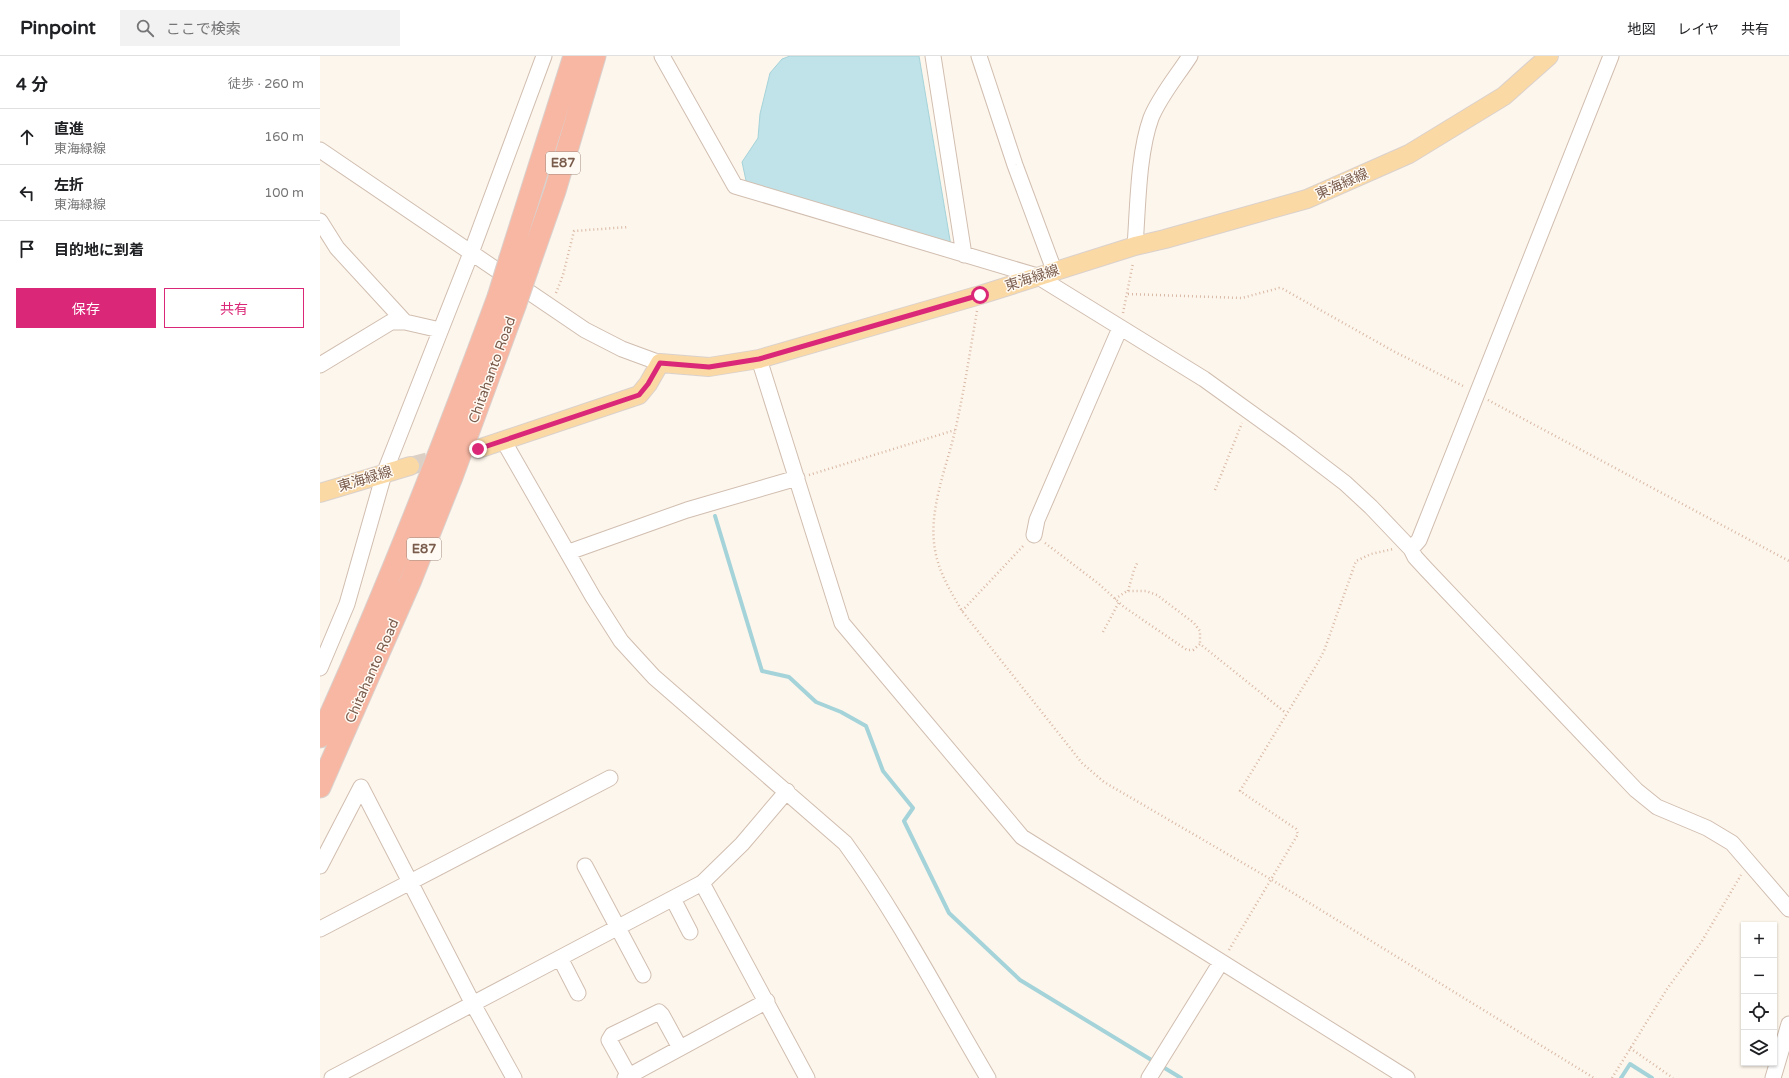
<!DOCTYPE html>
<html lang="ja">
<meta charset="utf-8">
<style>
:root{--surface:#fff;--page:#f2f2f2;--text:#202124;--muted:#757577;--line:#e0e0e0;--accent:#db2777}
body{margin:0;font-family:"Varela Round","Noto Sans JP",sans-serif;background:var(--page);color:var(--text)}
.controls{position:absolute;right:12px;bottom:12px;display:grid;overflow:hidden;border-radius:0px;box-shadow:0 1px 3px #0004}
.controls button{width:36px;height:36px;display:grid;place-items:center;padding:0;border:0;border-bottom:1px solid var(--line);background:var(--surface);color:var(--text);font:20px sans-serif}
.stop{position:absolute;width:12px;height:12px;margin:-9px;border:3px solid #db2777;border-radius:50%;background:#fff}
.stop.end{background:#db2777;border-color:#fff;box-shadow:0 1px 4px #0008}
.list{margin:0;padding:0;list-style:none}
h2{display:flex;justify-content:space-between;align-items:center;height:52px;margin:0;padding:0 16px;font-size:17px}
h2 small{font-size:13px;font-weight:400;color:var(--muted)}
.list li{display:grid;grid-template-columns:26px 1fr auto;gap:12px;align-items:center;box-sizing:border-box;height:56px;padding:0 16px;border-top:1px solid var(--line)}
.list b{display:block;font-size:15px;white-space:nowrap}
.list p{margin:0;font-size:13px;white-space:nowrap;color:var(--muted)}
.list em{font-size:13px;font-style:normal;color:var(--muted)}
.actions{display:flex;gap:8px;padding:12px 16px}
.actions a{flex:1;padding:9px 0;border:1px solid var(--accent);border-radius:0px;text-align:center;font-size:14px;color:var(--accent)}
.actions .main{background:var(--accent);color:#fff}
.icon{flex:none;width:22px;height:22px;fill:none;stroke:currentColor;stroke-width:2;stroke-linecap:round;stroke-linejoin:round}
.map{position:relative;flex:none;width:1469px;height:1022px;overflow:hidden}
header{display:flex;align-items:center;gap:24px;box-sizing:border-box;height:56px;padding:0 20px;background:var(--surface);border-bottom:1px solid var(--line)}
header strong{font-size:19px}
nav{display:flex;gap:22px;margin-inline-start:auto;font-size:14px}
.search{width:280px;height:36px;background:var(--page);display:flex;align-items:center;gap:10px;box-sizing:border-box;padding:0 14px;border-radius:0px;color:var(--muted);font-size:15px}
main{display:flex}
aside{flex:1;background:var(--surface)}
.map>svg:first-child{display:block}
.water{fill:#bfe3e8;stroke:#a5d3da}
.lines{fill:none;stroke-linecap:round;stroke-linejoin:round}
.stream{stroke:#a5d3da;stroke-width:4}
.major-tunnel{stroke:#dcd0c4;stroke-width:18;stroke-dasharray:18 9;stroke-linecap:butt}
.minor-casing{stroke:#d1beb0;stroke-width:17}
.major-casing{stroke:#dad1cd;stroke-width:20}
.highway-casing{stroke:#dad1cd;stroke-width:23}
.path{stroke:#d9b8a5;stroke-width:2.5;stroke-dasharray:1 3;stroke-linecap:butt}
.minor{stroke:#fff;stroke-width:15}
.major{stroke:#fbd9a5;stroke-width:18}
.highway{stroke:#f7b7a3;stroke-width:21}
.highway-bridge-casing{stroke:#dad1cd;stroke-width:23;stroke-linecap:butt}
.highway-bridge{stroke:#f7b7a3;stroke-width:21}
.route{stroke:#db2777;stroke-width:5}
.labels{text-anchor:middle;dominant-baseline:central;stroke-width:3;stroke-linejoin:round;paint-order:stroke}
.shield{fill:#fffaf3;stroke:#a28b7f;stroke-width:1}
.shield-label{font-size:13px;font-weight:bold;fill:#7a5c4d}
.street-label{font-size:14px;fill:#7a5c4d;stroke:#fffaf3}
</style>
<header>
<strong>Pinpoint</strong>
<div class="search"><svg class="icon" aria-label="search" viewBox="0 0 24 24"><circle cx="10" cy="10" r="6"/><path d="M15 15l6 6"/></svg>ここで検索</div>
<nav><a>地図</a><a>レイヤ</a><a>共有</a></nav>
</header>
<main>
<aside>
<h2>4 分<small>徒歩 · 260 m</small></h2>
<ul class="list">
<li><svg class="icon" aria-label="ahead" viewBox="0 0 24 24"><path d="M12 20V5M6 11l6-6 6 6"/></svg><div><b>直進</b><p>東海緑線</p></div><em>160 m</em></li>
<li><svg class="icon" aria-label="left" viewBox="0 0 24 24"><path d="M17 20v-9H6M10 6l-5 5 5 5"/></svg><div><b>左折</b><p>東海緑線</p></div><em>100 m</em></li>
<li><svg class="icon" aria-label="arrive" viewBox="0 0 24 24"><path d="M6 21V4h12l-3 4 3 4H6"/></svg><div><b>目的地に到着</b></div></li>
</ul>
<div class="actions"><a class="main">保存</a><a>共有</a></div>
</aside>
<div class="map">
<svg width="1469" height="1022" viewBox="0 0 1469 1022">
<rect width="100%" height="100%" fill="#fdf6ec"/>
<path class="water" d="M 470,0 L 599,0 L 631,190 L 427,129 L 422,106 L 438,82 L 440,58 L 450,17 L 462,3 Z"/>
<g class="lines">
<path class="stream" d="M 395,460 L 442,615 L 469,621 L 496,646 L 521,656 L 546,670 L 563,715 L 593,752 L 584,765 L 629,857 L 700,924 L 861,1022
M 1301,1022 L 1310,1008 L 1332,1022"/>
<path class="major-tunnel" d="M 90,410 L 128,400"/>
<defs>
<path id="minor" d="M 342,0 L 415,130 L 717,220 L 884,323 L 970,385 L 1025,427 L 1051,451 L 1091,493 L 1095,501 L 1106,513 L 1316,734 L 1337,751 L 1387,772 L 1412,787 L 1469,853
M 613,0 L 644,199
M 659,0 L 695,109 L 734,214
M 0,94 L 265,274 L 302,293 L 340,307
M 0,165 L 17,192 L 85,266
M 815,190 C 818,151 818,98 831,62 C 840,40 857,20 870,0
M 439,303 L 522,567 L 702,781 L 1087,1022
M 0,309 L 71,266 L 85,266 L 120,274
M 183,384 L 273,541 L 301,585 L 334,621 L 525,787 C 579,861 621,943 668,1022
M 714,479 L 717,464 L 800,272
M 1091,493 L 1099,484 L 1291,0
M 249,496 L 367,454 L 477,422
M 0,612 L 27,548 L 64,418 L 151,197 L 224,0
M 0,810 L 41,731 L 153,948 L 194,1022
M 265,810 L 323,919
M 382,827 L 487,1022
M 353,843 L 370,876
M 0,873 L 290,722
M 240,902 L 258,937
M 309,1020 L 289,984 L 292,979 L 339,956 L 342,959 L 360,992
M 12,1022 L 382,827 L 422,788 L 467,735
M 305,1022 L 447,945
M 829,1022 L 901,906
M 1453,1022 L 1469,968"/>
<path id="major" d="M 158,393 L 319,339 L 328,328 L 340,307 L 389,311 L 439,303 L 660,239 L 815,190 L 845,183 L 987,143 L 1089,98 L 1184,40 L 1229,0
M 0,437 L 90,410"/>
<path id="highway" d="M 190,202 L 254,0
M 208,212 L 235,135 L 275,0
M 0,681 C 66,537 123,390 178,241
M 0,731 L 91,524 L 132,421 L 195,250"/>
</defs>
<use href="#minor" class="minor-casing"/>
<use href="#major" class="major-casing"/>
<use href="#highway" class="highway-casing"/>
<path class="path" d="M 236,237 L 243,219 L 254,175 L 308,171
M 808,238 L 922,242 L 959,232 L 963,233 L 1075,296 L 1145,331
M 657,255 C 650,295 644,336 635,375 C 626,413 608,455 615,494 C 619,517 631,536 642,555 L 762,707 L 784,726 L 952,824 L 1274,1022
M 803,257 L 813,207
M 1168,344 L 1469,505
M 489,419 L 635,374
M 895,434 L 922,367
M 725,487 L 779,528 L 804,551 L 867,594 L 873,594 L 880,588 L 966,657
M 808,535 L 814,514 L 818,505
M 795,543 L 807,535 L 826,535 L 837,539 L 874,567 L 880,575 L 880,588
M 642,555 L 705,488
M 783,576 L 799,546
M 909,894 L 978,778 L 976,773 L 920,735 L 997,608 L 1004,595 L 1036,505 L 1051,498 L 1073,493
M 1310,992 L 1353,1022
M 1292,1022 L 1347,933 L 1382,885 L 1421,819"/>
<use href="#minor" class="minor"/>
<use href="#major" class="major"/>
<use href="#highway" class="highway"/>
<defs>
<path id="highway-bridge" d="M 178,241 L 190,202
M 195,250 L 208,212"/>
</defs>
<use href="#highway-bridge" class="highway-bridge-casing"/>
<use href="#highway-bridge" class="highway-bridge"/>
</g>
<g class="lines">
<path class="route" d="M 158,393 L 319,339 L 328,328 L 340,307 L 389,311 L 439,303 L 660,239"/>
</g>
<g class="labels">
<g class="shield">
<rect x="226" y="96" width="34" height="22" rx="3"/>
<rect x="87" y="482" width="34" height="22" rx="3"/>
</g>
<g class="shield-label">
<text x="243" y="107">E87</text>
<text x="104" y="493">E87</text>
</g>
<g class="street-label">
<text transform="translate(1022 128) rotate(-24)">東海緑線</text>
<text transform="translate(712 222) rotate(-18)">東海緑線</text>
<text transform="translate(172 314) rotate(-70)">Chitahanto Road</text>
<text transform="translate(45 423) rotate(-17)">東海緑線</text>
<text transform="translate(52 615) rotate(-66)">Chitahanto Road</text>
</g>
</g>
</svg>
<div class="controls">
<button>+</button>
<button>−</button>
<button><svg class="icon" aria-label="locate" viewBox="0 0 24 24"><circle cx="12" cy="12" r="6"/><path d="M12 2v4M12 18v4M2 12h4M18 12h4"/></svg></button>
<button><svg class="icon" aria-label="layers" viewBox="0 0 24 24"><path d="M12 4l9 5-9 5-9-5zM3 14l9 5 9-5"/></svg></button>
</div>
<div class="stop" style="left:660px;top:239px"></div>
<div class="stop end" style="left:158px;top:393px"></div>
</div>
</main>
